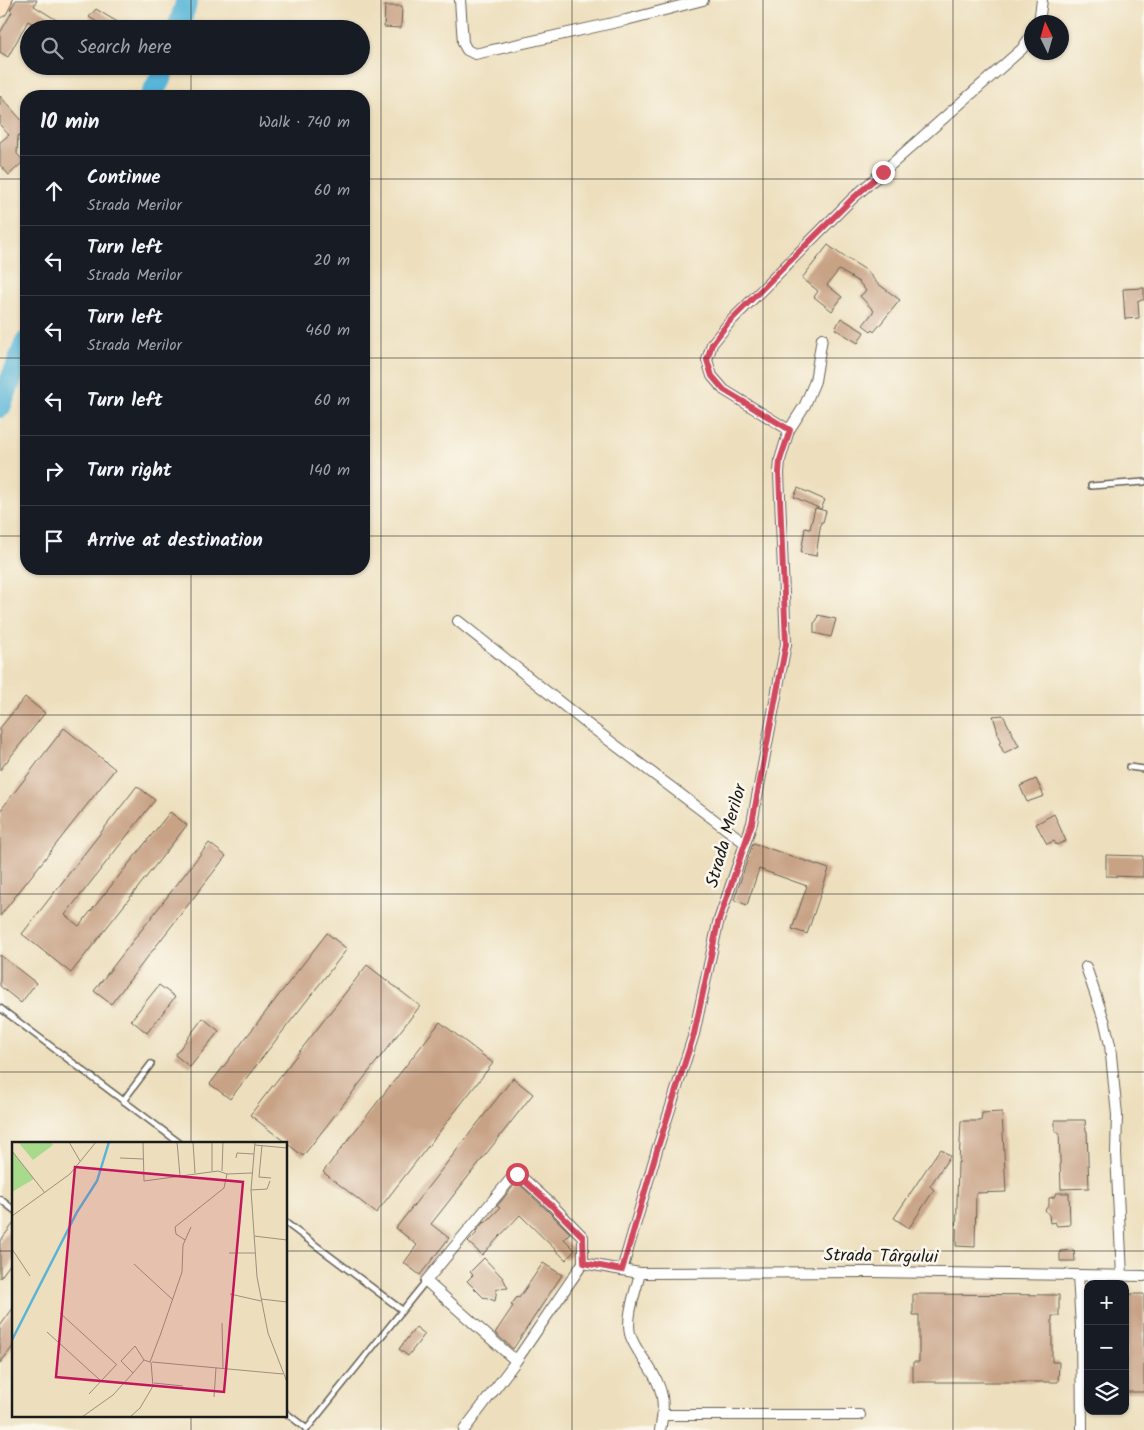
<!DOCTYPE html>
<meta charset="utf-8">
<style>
:root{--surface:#171b24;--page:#242831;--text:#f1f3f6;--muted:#9ea1a6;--line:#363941}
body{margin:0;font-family:Kalam,sans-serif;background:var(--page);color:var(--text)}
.controls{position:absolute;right:15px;bottom:15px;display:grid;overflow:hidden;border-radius:10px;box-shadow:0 1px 4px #0004}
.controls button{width:45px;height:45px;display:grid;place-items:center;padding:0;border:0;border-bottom:1px solid var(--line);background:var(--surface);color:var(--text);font:25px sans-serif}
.compass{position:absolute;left:1024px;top:15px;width:45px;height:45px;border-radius:50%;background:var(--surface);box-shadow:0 1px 4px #0004;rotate:355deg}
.stop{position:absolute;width:15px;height:15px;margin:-11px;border:4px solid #d1495b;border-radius:50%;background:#fff}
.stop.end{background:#d1495b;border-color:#fff;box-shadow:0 1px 5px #0008}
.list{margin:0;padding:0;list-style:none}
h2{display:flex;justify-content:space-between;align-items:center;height:65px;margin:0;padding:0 20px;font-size:21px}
h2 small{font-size:16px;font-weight:400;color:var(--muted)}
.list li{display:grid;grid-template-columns:32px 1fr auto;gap:15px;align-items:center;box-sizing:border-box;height:70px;padding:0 20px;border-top:1px solid var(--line)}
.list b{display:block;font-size:19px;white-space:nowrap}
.list p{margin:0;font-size:16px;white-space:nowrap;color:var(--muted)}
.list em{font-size:16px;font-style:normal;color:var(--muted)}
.icon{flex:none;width:28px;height:28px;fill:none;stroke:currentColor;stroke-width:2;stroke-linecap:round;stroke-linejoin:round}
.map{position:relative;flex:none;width:1144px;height:1430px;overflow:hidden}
.search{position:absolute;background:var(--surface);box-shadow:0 1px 4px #0004;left:20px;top:20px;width:350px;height:55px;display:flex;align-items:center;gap:12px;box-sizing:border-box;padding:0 18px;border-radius:28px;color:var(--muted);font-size:19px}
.panel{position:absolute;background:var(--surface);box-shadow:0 1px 4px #0004;left:20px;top:90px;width:350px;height:485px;border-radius:20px}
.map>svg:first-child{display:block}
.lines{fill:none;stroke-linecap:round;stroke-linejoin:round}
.river{stroke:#59b5d7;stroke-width:22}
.building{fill:#c8a285}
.lane-casing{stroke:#656054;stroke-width:8}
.street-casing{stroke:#656054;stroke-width:12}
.secondary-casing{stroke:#656054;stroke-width:16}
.lane{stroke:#fff;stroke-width:5}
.street{stroke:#fff;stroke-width:10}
.secondary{stroke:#ffe4c6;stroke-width:14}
.route{stroke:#d1495b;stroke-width:6}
.grid{fill:none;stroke:#1c1c1c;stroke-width:1;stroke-opacity:0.55}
.labels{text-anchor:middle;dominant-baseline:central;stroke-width:5;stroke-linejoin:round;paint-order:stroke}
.street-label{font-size:18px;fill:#1c1c1c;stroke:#fbf7ec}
.inset-river{fill:none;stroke:#59b5d7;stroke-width:2.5}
.inset-road{fill:none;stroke:#99917d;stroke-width:1}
.view{fill:#c2185b;fill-opacity:0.15;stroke:#c2185b;stroke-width:2.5}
.inset-edge{fill:none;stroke:#1c1c1c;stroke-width:2.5}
</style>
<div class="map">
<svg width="1144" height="1430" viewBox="0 0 1144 1430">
<rect width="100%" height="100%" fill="#fbf7ec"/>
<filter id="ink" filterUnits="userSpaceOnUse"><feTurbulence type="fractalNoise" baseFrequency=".02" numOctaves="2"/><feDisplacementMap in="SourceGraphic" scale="10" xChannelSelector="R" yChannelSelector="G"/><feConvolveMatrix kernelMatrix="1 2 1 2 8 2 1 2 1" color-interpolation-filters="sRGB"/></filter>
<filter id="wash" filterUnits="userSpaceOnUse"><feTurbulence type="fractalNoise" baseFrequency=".0096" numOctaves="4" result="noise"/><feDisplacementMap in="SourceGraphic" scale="20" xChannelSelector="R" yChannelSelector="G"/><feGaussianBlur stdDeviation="1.12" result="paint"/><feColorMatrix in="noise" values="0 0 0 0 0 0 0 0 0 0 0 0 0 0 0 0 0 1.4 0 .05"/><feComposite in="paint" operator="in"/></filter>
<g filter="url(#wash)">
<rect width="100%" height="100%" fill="#eddfbd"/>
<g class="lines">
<path class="river" d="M 178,29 L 187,0
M 151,96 L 160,79 L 165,66
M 0,407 L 26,342"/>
</g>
<g id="blocks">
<path class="building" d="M 16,0 L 37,0 L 34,6 L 71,29 L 42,29 L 28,21 L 8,57 L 0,52 L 0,33 L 12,12 L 10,10 Z
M 385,6 L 402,6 L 401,28 L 384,27 Z
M 96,9 L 109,17 L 130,29 L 108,29 L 89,17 Z
M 0,96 L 26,125 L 26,128 L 18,136 L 17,154 L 24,161 L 9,175 L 0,165 L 0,142 L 9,135 L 0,125 Z
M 828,245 L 840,254 L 866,270 L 877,283 L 900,300 L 874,332 L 872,330 L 871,331 L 863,325 L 874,311 L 860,296 L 866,291 L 859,282 L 839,270 L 827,285 L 842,297 L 832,311 L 814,297 L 818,291 L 802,278 Z
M 1144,288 L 1144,300 L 1138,300 L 1139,318 L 1125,319 L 1123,289 Z
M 841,318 L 864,332 L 858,343 L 835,329 Z
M 798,488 L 825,500 L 821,509 L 794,497 Z
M 815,508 L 826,511 L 823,522 L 821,522 L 816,556 L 801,553 L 805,528 L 810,529 Z
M 818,615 L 836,619 L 831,637 L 814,633 L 814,623 L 817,620 Z
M 25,697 L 45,713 L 0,770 L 0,728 Z
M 1003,715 L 1019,746 L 1004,753 L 999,743 L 1002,742 L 997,732 L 998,732 L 993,716 Z
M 64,728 L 115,769 L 0,916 L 0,811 Z
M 1036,779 L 1044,796 L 1027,802 L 1020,786 Z
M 137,786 L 155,800 L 65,915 L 79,926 L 170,812 L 187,825 L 71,973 L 22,934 Z
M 1054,814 L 1066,841 L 1056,845 L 1054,841 L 1047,844 L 1036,824 Z
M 209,843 L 226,856 L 111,1004 L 94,991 Z
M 753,843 L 829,869 L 807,934 L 792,929 L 807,886 L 759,869 L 747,905 L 734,900 Z
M 1106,855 L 1143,856 L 1143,877 L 1106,876 Z
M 327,933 L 347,949 L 230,1099 L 210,1084 Z
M 0,955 L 36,983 L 21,1003 L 0,986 Z
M 367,965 L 420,1006 L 303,1156 L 250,1115 Z
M 159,985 L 175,997 L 147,1033 L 131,1020 Z
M 203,1018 L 219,1031 L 190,1067 L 175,1055 Z
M 440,1022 L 493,1063 L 376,1213 L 323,1172 Z
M 513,1078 L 533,1094 L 431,1224 L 449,1238 L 420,1275 L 404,1263 L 417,1245 L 396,1228 Z
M 1002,1112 L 1006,1192 L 976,1193 L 975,1247 L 956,1246 L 958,1162 L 959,1163 L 961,1121 L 981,1121 L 982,1113 Z
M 1055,1120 L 1085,1120 L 1086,1131 L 1087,1131 L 1089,1188 L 1061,1189 L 1059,1132 L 1055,1132 Z
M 941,1149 L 950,1156 L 930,1186 L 934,1190 L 909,1228 L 894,1218 L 927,1168 L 938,1152 L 939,1152 Z
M 517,1182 L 546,1209 L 570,1233 L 564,1239 L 575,1250 L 566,1260 L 520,1215 L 482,1255 L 468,1242 L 477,1233 L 475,1232 L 484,1222 L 485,1223 L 500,1208 L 497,1206 Z
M 1056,1193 L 1069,1193 L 1070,1225 L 1057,1226 L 1055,1222 L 1050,1223 L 1049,1215 L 1045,1210 L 1049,1205 L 1049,1198 L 1054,1197 Z
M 14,1223 L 14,1259 L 0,1278 L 0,1241 Z
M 1074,1250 L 1075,1261 L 1060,1261 L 1060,1251 Z
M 484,1258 L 503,1278 L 508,1288 L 497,1289 L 495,1301 L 485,1297 L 484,1298 L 467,1281 L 473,1275 L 470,1272 Z
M 543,1263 L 562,1275 L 513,1349 L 495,1333 L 513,1306 L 511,1305 L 517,1297 L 519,1298 Z
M 913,1294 L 1059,1295 L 1059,1316 L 1052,1316 L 1052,1362 L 1059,1362 L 1058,1382 L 913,1382 L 913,1362 L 919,1362 L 919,1315 L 913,1315 Z
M 1127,1294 L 1144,1294 L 1144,1392 L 1125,1392 Z
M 14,1307 L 14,1345 L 0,1363 L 0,1326 Z
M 416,1327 L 425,1334 L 408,1356 L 399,1349 Z"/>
</g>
</g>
<g filter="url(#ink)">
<use href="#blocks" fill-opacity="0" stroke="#656054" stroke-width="1"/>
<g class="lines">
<defs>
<path id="lane" d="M 1091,486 L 1144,482
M 1129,767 L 1144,769
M 0,1008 L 181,1144
M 123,1101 L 151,1064
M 0,1199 L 14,1210
M 286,1223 L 402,1310
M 286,1413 L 307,1429
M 306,1430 L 426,1281"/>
<path id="street" d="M 460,0 L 463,43 L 467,50 L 475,54 L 626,20 L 703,0
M 1039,22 L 1042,0
M 789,430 L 724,390 L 712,376 L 707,360 L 712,344 L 729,323 L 852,199 L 1022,49 L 1032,34
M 458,621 L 586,723 L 745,843
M 1086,967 L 1105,1023 L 1110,1045 L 1117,1115 L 1116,1153 L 1122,1276
M 622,1270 L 640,1273 C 636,1291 626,1315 630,1334 C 633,1345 641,1355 647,1364 C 663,1387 666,1403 660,1430
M 640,1273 L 872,1272 L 1144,1276
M 1078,1275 L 1081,1327 L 1082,1430
M 516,1361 L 583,1263 L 622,1270 L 657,1150 L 694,1034 L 718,923 L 752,823 L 786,644 L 779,473 L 780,460 L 789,430 L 805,405 L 815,381 L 822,338
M 664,1415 L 860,1415
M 464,1430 L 516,1361 L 426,1281 L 514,1175 L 517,1173 L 551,1204 L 583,1237 L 583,1263"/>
<path id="secondary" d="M 0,10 L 5,0"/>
</defs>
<use href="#lane" class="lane-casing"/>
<use href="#street" class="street-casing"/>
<use href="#secondary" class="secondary-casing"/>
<use href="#lane" class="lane"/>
<use href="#street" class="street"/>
<use href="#secondary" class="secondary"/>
</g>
</g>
<g class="lines" filter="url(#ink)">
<path class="route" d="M 517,1174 L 550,1204 L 583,1237 L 584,1263 L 622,1270 L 657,1150 L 694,1034 L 718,923 L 752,823 L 786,644 L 779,473 L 780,460 L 790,430 L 724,390 L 712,376 L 707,360 L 712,344 L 728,323 L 852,199 L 883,172"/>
</g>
<path class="grid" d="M 191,0 L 191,29M 381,0 L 381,1430M 572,0 L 572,1430M 763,0 L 763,1430M 953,0 L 953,1430M 191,66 L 191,96M 0,179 L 26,179M 364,179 L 1144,179M 0,358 L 26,358M 364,358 L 1144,358M 0,536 L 26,536M 364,536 L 1144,536M 191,569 L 191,1144M 0,715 L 1144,715M 0,894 L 1144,894M 0,1072 L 1144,1072M 0,1251 L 14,1251M 286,1251 L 1144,1251M 191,1416 L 191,1430"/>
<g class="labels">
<g class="street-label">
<text transform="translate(727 836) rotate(-74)">Strada Merilor</text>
<text transform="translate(881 1257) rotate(1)">Strada Târgului</text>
</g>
</g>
<g transform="translate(12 1142)">
<rect width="275" height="275" fill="#eddfbd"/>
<path d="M 6,0 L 39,0 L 41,3 L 21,18 ZM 0,9 L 22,37 L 0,50 Z" fill="#a7db8b"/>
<path class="inset-river" d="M 0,198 L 65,70 L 85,39 L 97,0"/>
<path class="inset-road" d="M 57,0 L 68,19M 131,0 L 132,39 L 206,29 L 215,32 L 240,31M 165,0 L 168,34M 181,0 L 183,31M 200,0 L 200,29M 243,0 L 239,48 L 245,135 L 256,191 L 275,240M 243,3 L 275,6M 250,3 L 247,35 L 259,36M 0,9 L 33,51M 108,16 L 131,17M 224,16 L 225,11 L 242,12M 210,29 L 211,0M 239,48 L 255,47 L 258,39M 0,74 L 58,32 L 84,0M 242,94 L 275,98M 173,98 L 164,92 L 163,85 L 212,46 L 215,32M 0,107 L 18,134M 217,111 L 243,111M 122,122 L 161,158M 218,152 L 249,159M 249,157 L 275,160M 48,171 L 105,223M 210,181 L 211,227M 35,190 L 89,239M 140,220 L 271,232M 121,231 L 132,218 L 138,220 L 149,191 L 170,130 L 171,103 L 179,85M 142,241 L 171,244M 77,252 L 105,222M 202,255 L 204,226M 70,275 L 101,253 L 121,231 L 109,219 L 123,204 L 132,218M 118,275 L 128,266 L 141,244 L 139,220"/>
<path class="view" d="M 63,25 L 231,40 L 212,250 L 44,235 Z"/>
<rect width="275" height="275" class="inset-edge"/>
</g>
</svg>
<div class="controls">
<button>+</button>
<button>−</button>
<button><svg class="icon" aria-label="layers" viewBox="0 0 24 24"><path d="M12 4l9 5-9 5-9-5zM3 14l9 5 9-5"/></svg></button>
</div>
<svg class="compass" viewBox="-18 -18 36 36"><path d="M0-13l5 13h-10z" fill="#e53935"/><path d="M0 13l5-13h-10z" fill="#9ea1a6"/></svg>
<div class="stop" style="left:517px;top:1174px"></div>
<div class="stop end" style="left:883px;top:172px"></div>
<div class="search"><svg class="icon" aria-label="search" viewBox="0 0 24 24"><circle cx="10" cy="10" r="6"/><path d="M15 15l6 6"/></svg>Search here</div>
<section class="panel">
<h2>10 min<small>Walk · 740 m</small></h2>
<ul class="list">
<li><svg class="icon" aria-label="ahead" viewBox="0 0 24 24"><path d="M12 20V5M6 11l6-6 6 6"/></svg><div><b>Continue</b><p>Strada Merilor</p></div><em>60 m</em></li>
<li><svg class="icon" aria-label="left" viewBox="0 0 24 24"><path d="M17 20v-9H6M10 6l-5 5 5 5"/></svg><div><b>Turn left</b><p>Strada Merilor</p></div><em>20 m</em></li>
<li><svg class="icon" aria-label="left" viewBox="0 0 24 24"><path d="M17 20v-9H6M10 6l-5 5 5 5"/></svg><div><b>Turn left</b><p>Strada Merilor</p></div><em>460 m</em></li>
<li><svg class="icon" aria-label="left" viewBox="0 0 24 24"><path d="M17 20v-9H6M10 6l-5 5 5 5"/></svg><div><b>Turn left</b></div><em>60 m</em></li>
<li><svg class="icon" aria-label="right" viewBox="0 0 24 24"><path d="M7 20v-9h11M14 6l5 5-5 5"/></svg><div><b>Turn right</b></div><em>140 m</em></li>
<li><svg class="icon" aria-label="arrive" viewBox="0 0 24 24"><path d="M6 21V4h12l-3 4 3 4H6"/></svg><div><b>Arrive at destination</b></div></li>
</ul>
</section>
</div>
